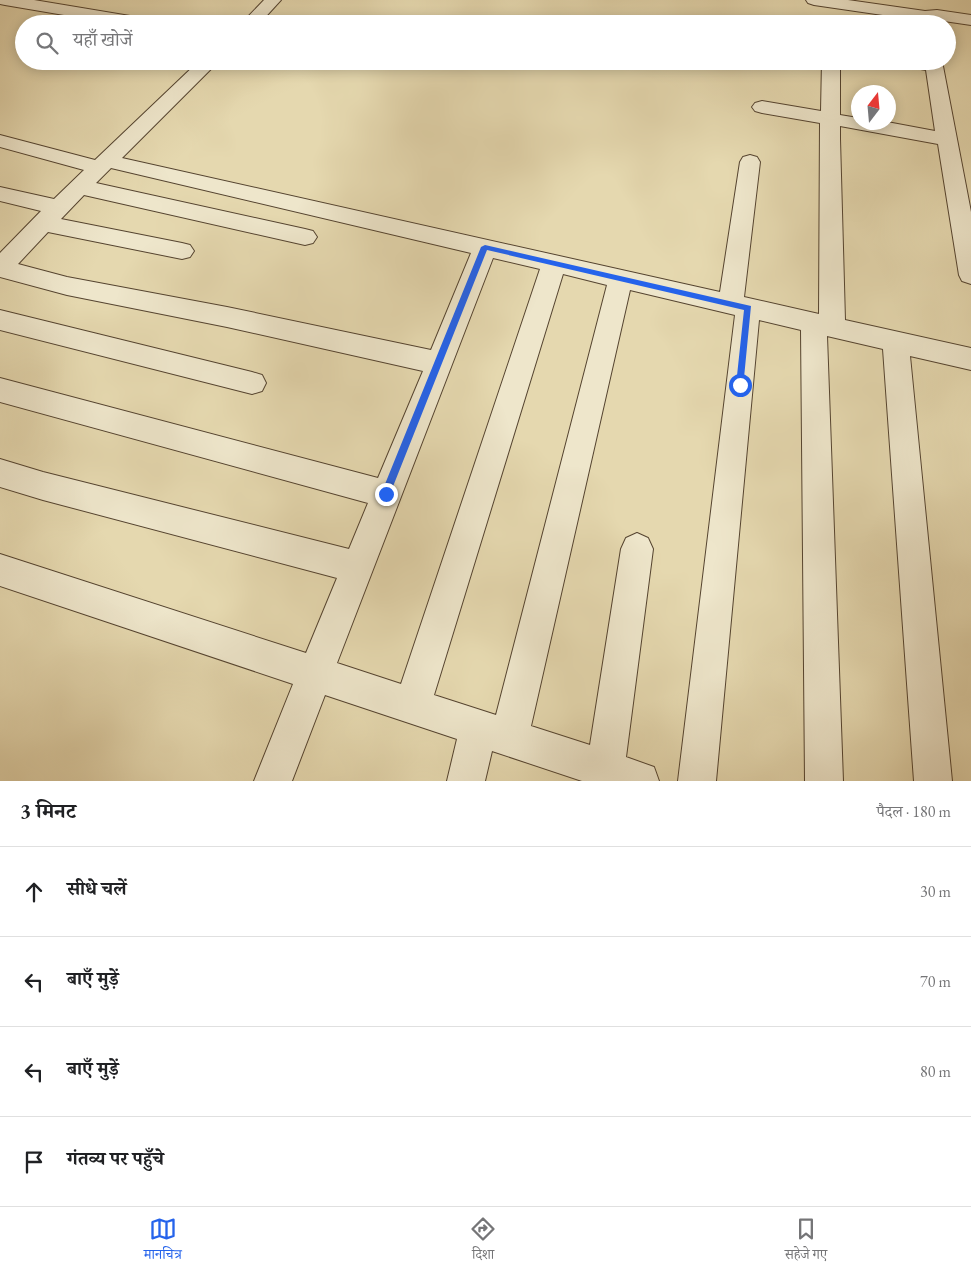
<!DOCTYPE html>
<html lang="hi">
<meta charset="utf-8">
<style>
:root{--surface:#fff;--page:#f6f6f6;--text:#202124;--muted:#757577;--line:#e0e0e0;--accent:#2563eb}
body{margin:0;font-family:"EB Garamond","Noto Serif Devanagari",serif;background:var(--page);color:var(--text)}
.compass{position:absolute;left:851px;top:85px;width:45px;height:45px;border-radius:50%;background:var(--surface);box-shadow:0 2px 12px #0003;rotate:16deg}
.stop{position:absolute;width:15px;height:15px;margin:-11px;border:4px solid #2563eb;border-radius:50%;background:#fff}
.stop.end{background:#2563eb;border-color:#fff;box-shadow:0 1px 5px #0008}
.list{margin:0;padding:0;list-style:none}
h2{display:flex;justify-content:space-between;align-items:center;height:65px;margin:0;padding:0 20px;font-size:21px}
h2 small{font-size:16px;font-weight:400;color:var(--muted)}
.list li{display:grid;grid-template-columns:32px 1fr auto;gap:15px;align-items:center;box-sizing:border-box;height:90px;padding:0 20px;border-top:1px solid var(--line)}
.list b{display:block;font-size:19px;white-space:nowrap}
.list em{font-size:16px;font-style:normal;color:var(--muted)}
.icon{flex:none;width:28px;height:28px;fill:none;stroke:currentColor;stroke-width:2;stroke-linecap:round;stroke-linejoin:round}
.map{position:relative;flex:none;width:971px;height:781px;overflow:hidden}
.search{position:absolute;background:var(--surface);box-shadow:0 2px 12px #0003;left:15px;right:15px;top:15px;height:55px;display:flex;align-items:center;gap:12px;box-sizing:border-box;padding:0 18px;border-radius:28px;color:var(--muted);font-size:19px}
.sheet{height:425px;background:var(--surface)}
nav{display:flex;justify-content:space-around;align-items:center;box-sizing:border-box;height:70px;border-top:1px solid var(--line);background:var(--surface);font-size:14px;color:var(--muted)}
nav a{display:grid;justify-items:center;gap:2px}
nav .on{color:var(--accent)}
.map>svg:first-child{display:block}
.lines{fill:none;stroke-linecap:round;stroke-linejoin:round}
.minor-casing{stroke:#554430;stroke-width:2}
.minor{fill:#eee6cb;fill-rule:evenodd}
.route{fill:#2563eb}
</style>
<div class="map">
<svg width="971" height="781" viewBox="0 0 971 781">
<rect width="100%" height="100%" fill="#e5d8af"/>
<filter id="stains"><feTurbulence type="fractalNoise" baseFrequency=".004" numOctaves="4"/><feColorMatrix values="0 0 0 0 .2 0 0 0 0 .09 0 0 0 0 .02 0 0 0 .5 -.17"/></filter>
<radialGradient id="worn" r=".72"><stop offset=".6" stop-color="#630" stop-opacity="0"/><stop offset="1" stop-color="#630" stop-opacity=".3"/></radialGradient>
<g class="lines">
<defs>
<path id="minor" d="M 0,0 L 34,0 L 154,20 L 156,24 L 117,24 L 5,5 L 0,4 Z
M 264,0 L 281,0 L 259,24 L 241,24 Z
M 806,0 L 848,0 L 925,11 L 937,10 L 971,15 L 971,25 L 937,20 L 934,20 L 934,24 L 918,24 L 917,20 L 814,5 L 808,3 Z
M 199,61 L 219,61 L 122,158 L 720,292 L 740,162 L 743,157 L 750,155 L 757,157 L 760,162 L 744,297 L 819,314 L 820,123 L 762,113 L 755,111 L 752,107 L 755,103 L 762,101 L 821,111 L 822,61 L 840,61 L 840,115 L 858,118 L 858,122 L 887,122 L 935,131 L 926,70 L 899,65 L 896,61 L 942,61 L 971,212 L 971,284 L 962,281 L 959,275 L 938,144 L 840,126 L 840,139 L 845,320 L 971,348 L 971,370 L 910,356 L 952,781 L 914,781 L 883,349 L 827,336 L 843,781 L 805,781 L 801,330 L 759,320 L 716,781 L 678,781 L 735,315 L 630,290 L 531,726 L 590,745 L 621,549 L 626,538 L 637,533 L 648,538 L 653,549 L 626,757 L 654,767 L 659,781 L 582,781 L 492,751 L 485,781 L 447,781 L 457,739 L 325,695 L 292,781 L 254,781 L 293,684 L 0,586 L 0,554 L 306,653 L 337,578 L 43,500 L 0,487 L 0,459 L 43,472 L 349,549 L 368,503 L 0,402 L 0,378 L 378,478 L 423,371 L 227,327 L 67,295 L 0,277 L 0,253 L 41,211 L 0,201 L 0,187 L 54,199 L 84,170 L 0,147 L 0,135 L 95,160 ZM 111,168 L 471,253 L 431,350 L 227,307 L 67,277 L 18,264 L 48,232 L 182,259 L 190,257 L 194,251 L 190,245 L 182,243 L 61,219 L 84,195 L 305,245 L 313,243 L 317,237 L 313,231 L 305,229 L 96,183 ZM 493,258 L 540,269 L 401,684 L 337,663 ZM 563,274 L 607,285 L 496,715 L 434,695 Z
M 0,310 L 252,372 L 262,375 L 266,383 L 262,391 L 252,394 L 0,330 Z"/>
</defs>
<use href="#minor" class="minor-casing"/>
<use href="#minor" class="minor"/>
</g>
<path class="route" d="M 485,245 L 751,306 L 743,388 L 740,389 L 736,385 L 744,310 L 487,250 L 390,494 L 386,498 L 383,497 L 381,494 L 481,247 Z"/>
<rect width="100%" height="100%" filter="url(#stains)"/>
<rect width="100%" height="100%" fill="url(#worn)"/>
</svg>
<svg class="compass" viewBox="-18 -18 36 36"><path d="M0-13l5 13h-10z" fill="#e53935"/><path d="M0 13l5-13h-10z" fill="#757577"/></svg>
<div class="stop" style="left:740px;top:385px"></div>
<div class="stop end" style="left:386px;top:494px"></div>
<div class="search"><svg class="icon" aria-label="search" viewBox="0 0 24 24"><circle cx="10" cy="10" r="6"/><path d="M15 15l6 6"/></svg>यहाँ खोजें</div>
</div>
<section class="sheet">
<h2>3 मिनट<small>पैदल · 180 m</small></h2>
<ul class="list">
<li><svg class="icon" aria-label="ahead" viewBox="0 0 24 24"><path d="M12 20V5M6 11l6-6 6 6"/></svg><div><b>सीधे चलें</b></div><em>30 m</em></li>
<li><svg class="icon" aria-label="left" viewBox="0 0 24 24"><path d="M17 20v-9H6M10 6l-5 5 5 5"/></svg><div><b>बाएँ मुड़ें</b></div><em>70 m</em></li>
<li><svg class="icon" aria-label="left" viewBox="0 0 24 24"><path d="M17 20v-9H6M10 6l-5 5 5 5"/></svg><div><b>बाएँ मुड़ें</b></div><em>80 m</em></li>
<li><svg class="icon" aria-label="arrive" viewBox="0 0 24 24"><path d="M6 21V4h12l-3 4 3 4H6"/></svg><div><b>गंतव्य पर पहुँचे</b></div></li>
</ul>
</section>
<nav>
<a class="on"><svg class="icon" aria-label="map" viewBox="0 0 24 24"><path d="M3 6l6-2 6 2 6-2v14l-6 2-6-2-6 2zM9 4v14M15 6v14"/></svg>मानचित्र</a>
<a><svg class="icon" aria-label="directions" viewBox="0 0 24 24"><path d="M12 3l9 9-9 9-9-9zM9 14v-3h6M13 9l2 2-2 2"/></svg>दिशा</a>
<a><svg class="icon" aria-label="saved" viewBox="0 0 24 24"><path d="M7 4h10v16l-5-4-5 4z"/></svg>सहेजे गए</a>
</nav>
